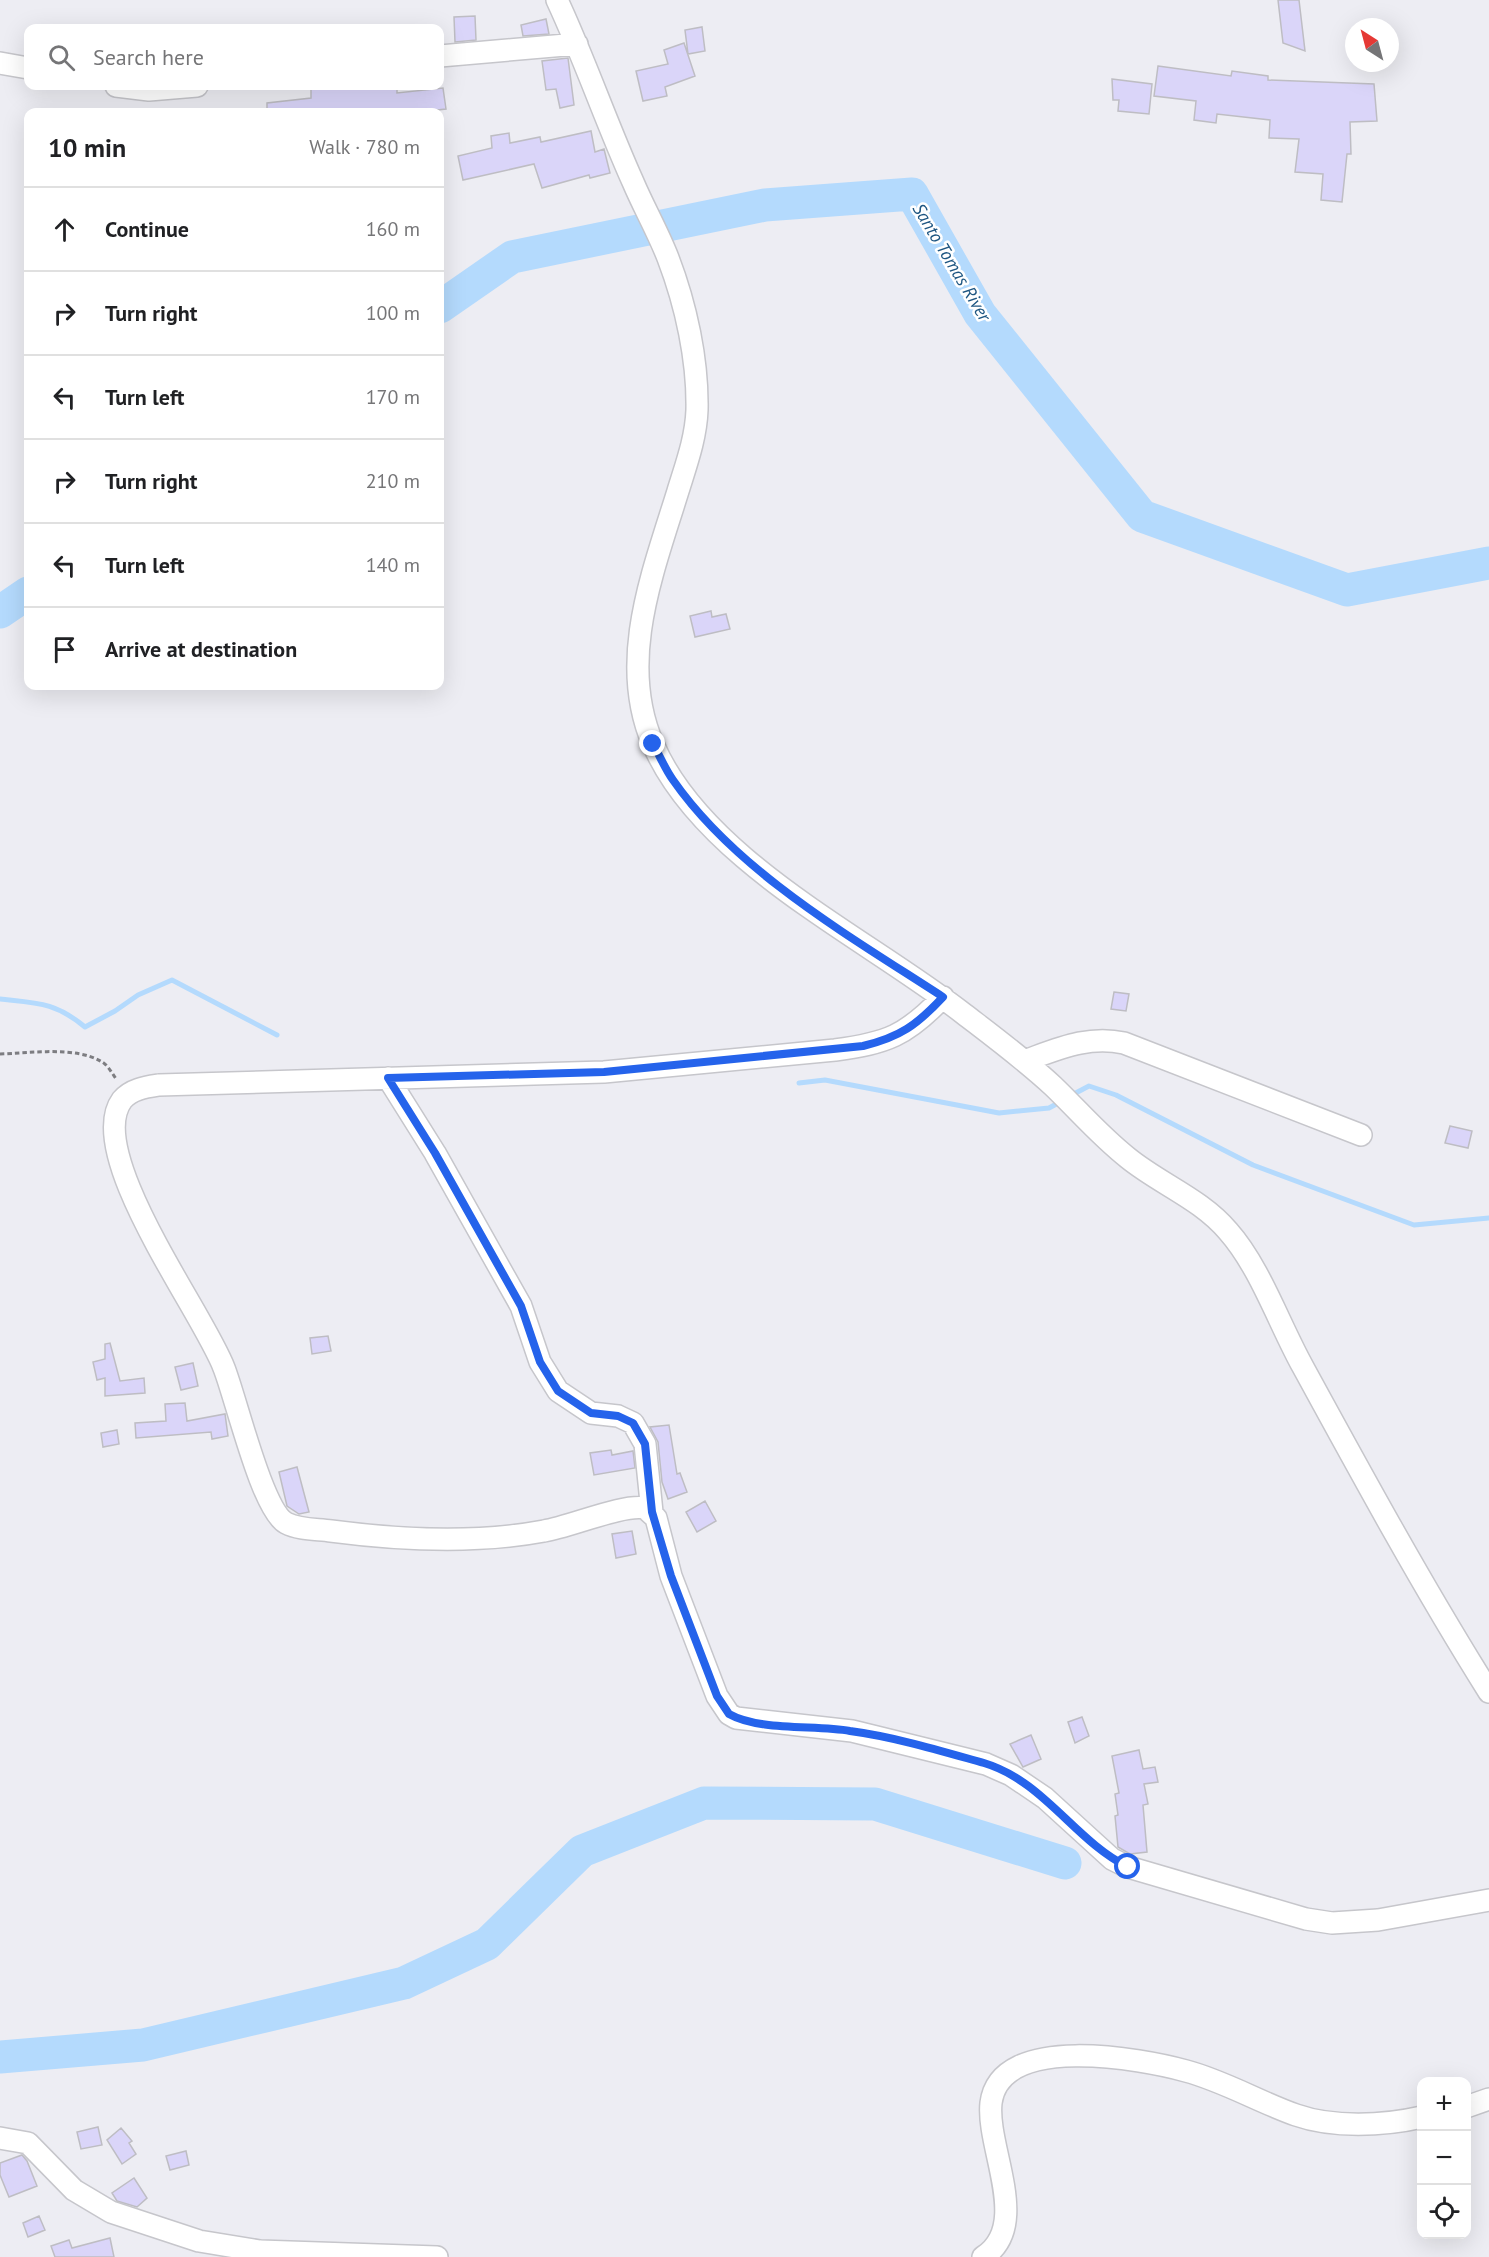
<!DOCTYPE html>
<meta charset="utf-8">
<style>
:root{--surface:#fff;--page:#f6f6f6;--text:#202124;--muted:#757577;--line:#e0e0e0}
body{margin:0;font-family:"PT Sans",sans-serif;background:var(--page);color:var(--text)}
.controls{position:absolute;right:18px;bottom:18px;display:grid;overflow:hidden;border-radius:12px;box-shadow:0 6px 24px #0002}
.controls button{width:54px;height:54px;display:grid;place-items:center;padding:0;border:0;border-bottom:2px solid var(--line);background:var(--surface);color:var(--text);font:30px sans-serif}
.compass{position:absolute;left:1345px;top:18px;width:54px;height:54px;border-radius:50%;background:var(--surface);box-shadow:0 6px 24px #0002;rotate:324deg}
.stop{position:absolute;width:18px;height:18px;margin:-14px;border:4px solid #2563eb;border-radius:50%;background:#fff}
.stop.end{background:#2563eb;border-color:#fff;box-shadow:0 2px 6px #0008}
.list{margin:0;padding:0;list-style:none}
h2{display:flex;justify-content:space-between;align-items:center;height:78px;margin:0;padding:0 24px;font-size:26px}
h2 small{font-size:20px;font-weight:400;color:var(--muted)}
.list li{display:grid;grid-template-columns:39px 1fr auto;gap:18px;align-items:center;box-sizing:border-box;height:84px;padding:0 24px;border-top:2px solid var(--line)}
.list b{display:block;font-size:22px;white-space:nowrap}
.list em{font-size:20px;font-style:normal;color:var(--muted)}
.icon{flex:none;width:33px;height:33px;fill:none;stroke:currentColor;stroke-width:2;stroke-linecap:round;stroke-linejoin:round}
.map{position:relative;flex:none;width:1489px;height:2257px;overflow:hidden}
.search{position:absolute;background:var(--surface);box-shadow:0 6px 24px #0002;left:24px;top:24px;width:420px;height:66px;display:flex;align-items:center;gap:15px;box-sizing:border-box;padding:0 21px;border-radius:12px;color:var(--muted);font-size:22px}
.panel{position:absolute;background:var(--surface);box-shadow:0 6px 24px #0002;left:24px;top:108px;width:420px;height:582px;border-radius:12px}
.map>svg:first-child{display:block}
.lines{fill:none;stroke-linecap:round;stroke-linejoin:round}
.stream{stroke:#b4dafd;stroke-width:5}
.river{stroke:#b4dafd;stroke-width:33}
.building{fill:#dad5f9;stroke:#bebdc3;stroke-width:1.5}
.minor-casing{stroke:#c6c6cb;stroke-width:24}
.path{stroke:#7d7d81;stroke-width:3;stroke-dasharray:4.5 3;stroke-linecap:butt}
.minor{stroke:#fff;stroke-width:21}
.route{stroke:#2563eb;stroke-width:8}
.labels{text-anchor:middle;dominant-baseline:central;stroke-width:5;stroke-linejoin:round;paint-order:stroke}
.water-label{font-size:18px;font-style:italic;fill:#1e5682;stroke:#fff}
</style>
<div class="map">
<svg width="1489" height="2257" viewBox="0 0 1489 2257">
<rect width="100%" height="100%" fill="#ededf3"/>
<g class="lines">
<path class="stream" d="M 0,999 C 37,1003 55,1002 85,1027 L 115,1011 L 138,995 L 172,980 L 277,1035
M 799,1083 L 825,1080 L 999,1113 L 1049,1108 L 1062,1101
M 1070,1096 L 1089,1086 L 1116,1095 L 1253,1165 L 1414,1225 L 1489,1218"/>
<path class="river" d="M 440,307 L 512,257 L 765,205 L 912,194 L 980,314 L 1142,516 L 1347,590 L 1489,563
M 0,612 L 28,593
M 0,2057 L 143,2045 L 404,1983 L 487,1944 L 582,1851 L 704,1803 L 875,1804 L 1065,1863"/>
</g>
<path class="building" d="M 1278,0 L 1299,0 L 1305,51 L 1283,43 Z
M 475,16 L 476,40 L 455,42 L 454,17 Z
M 546,19 L 549,34 L 523,36 L 521,25 Z
M 702,27 L 705,51 L 688,54 L 685,30 Z
M 684,43 L 695,76 L 665,87 L 667,96 L 643,101 L 636,71 L 668,64 L 664,50 Z
M 568,58 L 574,105 L 560,108 L 556,89 L 546,90 L 542,61 Z
M 1158,66 L 1231,76 L 1232,71 L 1268,76 L 1268,80 L 1374,84 L 1377,121 L 1350,122 L 1351,154 L 1347,154 L 1342,202 L 1321,200 L 1323,174 L 1295,172 L 1299,139 L 1269,138 L 1270,120 L 1217,114 L 1216,123 L 1194,120 L 1196,101 L 1154,96 Z
M 1112,79 L 1152,84 L 1149,114 L 1118,111 L 1119,100 L 1113,100 Z
M 311,86 L 361,88 L 361,86 L 397,86 L 397,93 L 443,88 L 446,109 L 419,112 L 267,112 L 267,103 L 311,98 Z
M 591,131 L 595,152 L 604,149 L 610,173 L 590,178 L 589,175 L 542,188 L 534,164 L 463,180 L 458,156 L 492,148 L 491,136 L 509,133 L 510,143 L 540,137 L 541,142 Z
M 711,611 L 712,617 L 726,614 L 730,629 L 695,637 L 690,616 Z
M 1114,992 L 1129,994 L 1126,1011 L 1111,1009 Z
M 1450,1126 L 1472,1131 L 1468,1148 L 1445,1143 Z
M 328,1336 L 331,1351 L 312,1354 L 310,1338 Z
M 110,1343 L 120,1381 L 144,1378 L 145,1393 L 105,1396 L 105,1378 L 97,1380 L 93,1362 L 105,1359 L 105,1344 Z
M 193,1363 L 198,1386 L 181,1390 L 175,1367 Z
M 185,1403 L 187,1421 L 225,1414 L 228,1436 L 212,1439 L 211,1432 L 136,1438 L 135,1423 L 166,1421 L 165,1404 Z
M 669,1425 L 677,1474 L 680,1473 L 687,1492 L 668,1499 L 662,1482 L 658,1442 L 650,1427 Z
M 117,1430 L 119,1444 L 103,1447 L 101,1433 Z
M 611,1450 L 612,1455 L 633,1451 L 635,1468 L 594,1475 L 590,1453 Z
M 297,1467 L 309,1512 L 299,1514 L 287,1506 L 279,1472 Z
M 705,1501 L 716,1521 L 697,1532 L 686,1512 Z
M 632,1531 L 636,1554 L 616,1558 L 612,1534 Z
M 1082,1717 L 1089,1736 L 1075,1743 L 1068,1722 Z
M 1031,1735 L 1041,1759 L 1023,1767 L 1010,1744 Z
M 1139,1750 L 1143,1769 L 1155,1767 L 1158,1782 L 1144,1784 L 1148,1804 L 1143,1805 L 1147,1852 L 1130,1854 L 1118,1847 L 1115,1816 L 1118,1815 L 1115,1794 L 1119,1793 L 1112,1756 Z
M 98,2127 L 102,2145 L 81,2149 L 77,2132 Z
M 121,2128 L 132,2141 L 129,2143 L 136,2154 L 122,2164 L 107,2140 Z
M 186,2151 L 189,2165 L 170,2170 L 166,2156 Z
M 22,2155 L 27,2161 L 37,2186 L 9,2197 L 0,2175 L 0,2163 Z
M 134,2178 L 147,2198 L 137,2207 L 117,2201 L 112,2193 Z
M 39,2216 L 45,2230 L 28,2237 L 23,2223 Z
M 110,2238 L 114,2257 L 55,2257 L 51,2246 L 69,2240 L 72,2248 Z"/>
<g class="lines">
<defs>
<path id="minor" d="M 557,0 C 585,60 606,122 633,182 C 644,208 658,232 668,258 C 686,305 698,360 697,410 C 696,438 686,465 678,491 C 653,572 617,661 653,744 C 703,861 867,938 964,1014 C 994,1037 1025,1060 1053,1086 C 1078,1110 1100,1136 1128,1158 C 1160,1184 1201,1199 1228,1231 C 1260,1267 1279,1324 1303,1367 C 1363,1477 1423,1587 1489,1692
M 440,56 L 577,44
M 0,63 L 28,68
M 116,86 L 149,90 L 197,86
M 943,997 C 906,1036 887,1043 835,1050 L 604,1072 L 159,1085 C 146,1087 131,1089 122,1100 C 83,1153 204,1314 224,1368 C 236,1398 262,1510 286,1523 C 299,1530 317,1529 331,1531 C 400,1540 475,1544 544,1531 C 570,1527 622,1504 645,1508 L 656,1518 L 671,1576 L 717,1696 L 729,1714 L 736,1718 L 852,1731 L 986,1764 L 1011,1775 L 1045,1798 L 1112,1859 L 1128,1867 L 1306,1919 L 1332,1923 L 1378,1920 L 1489,1900
M 1024,1061 C 1058,1049 1088,1035 1124,1043 L 1361,1135
M 388,1078 L 435,1153 L 521,1306 L 540,1362 L 558,1391 L 591,1413 L 618,1416 L 633,1423 L 645,1444 L 652,1512
M 1466,2107 L 1489,2099
M 0,2138 L 28,2143 L 74,2190 L 111,2212 L 199,2241 L 260,2251 L 437,2257
M 983,2257 C 1032,2226 986,2148 991,2103 C 1000,2032 1142,2059 1186,2071 C 1224,2081 1259,2102 1296,2115 C 1333,2128 1383,2126 1422,2117"/>
</defs>
<use href="#minor" class="minor-casing"/>
<path class="path" d="M 0,1054 C 29,1053 77,1046 102,1062 C 108,1065 113,1075 117,1080"/>
<use href="#minor" class="minor"/>
</g>
<g class="lines">
<path class="route" d="M 653,744 C 660,756 665,769 673,780 C 737,872 851,937 943,997 C 917,1025 900,1037 863,1046 L 604,1072 L 388,1078 L 435,1153 L 521,1306 L 540,1362 L 558,1391 L 591,1413 L 618,1416 L 633,1423 L 645,1444 L 652,1512 L 671,1576 L 717,1696 L 729,1714 C 759,1731 815,1725 850,1731 C 895,1737 941,1751 984,1763 C 1044,1781 1075,1841 1128,1867"/>
</g>
<g class="labels">
<g class="water-label">
<text transform="translate(952 262) rotate(59)">Santo Tomas River</text>
</g>
</g>
</svg>
<div class="controls">
<button>+</button>
<button>−</button>
<button><svg class="icon" aria-label="locate" viewBox="0 0 24 24"><circle cx="12" cy="12" r="6"/><path d="M12 2v4M12 18v4M2 12h4M18 12h4"/></svg></button>
</div>
<svg class="compass" viewBox="-18 -18 36 36"><path d="M0-13l5 13h-10z" fill="#e53935"/><path d="M0 13l5-13h-10z" fill="#757577"/></svg>
<div class="stop" style="left:1128px;top:1867px"></div>
<div class="stop end" style="left:653px;top:744px"></div>
<div class="search"><svg class="icon" aria-label="search" viewBox="0 0 24 24"><circle cx="10" cy="10" r="6"/><path d="M15 15l6 6"/></svg>Search here</div>
<section class="panel">
<h2>10 min<small>Walk · 780 m</small></h2>
<ul class="list">
<li><svg class="icon" aria-label="ahead" viewBox="0 0 24 24"><path d="M12 20V5M6 11l6-6 6 6"/></svg><div><b>Continue</b></div><em>160 m</em></li>
<li><svg class="icon" aria-label="right" viewBox="0 0 24 24"><path d="M7 20v-9h11M14 6l5 5-5 5"/></svg><div><b>Turn right</b></div><em>100 m</em></li>
<li><svg class="icon" aria-label="left" viewBox="0 0 24 24"><path d="M17 20v-9H6M10 6l-5 5 5 5"/></svg><div><b>Turn left</b></div><em>170 m</em></li>
<li><svg class="icon" aria-label="right" viewBox="0 0 24 24"><path d="M7 20v-9h11M14 6l5 5-5 5"/></svg><div><b>Turn right</b></div><em>210 m</em></li>
<li><svg class="icon" aria-label="left" viewBox="0 0 24 24"><path d="M17 20v-9H6M10 6l-5 5 5 5"/></svg><div><b>Turn left</b></div><em>140 m</em></li>
<li><svg class="icon" aria-label="arrive" viewBox="0 0 24 24"><path d="M6 21V4h12l-3 4 3 4H6"/></svg><div><b>Arrive at destination</b></div></li>
</ul>
</section>
</div>
